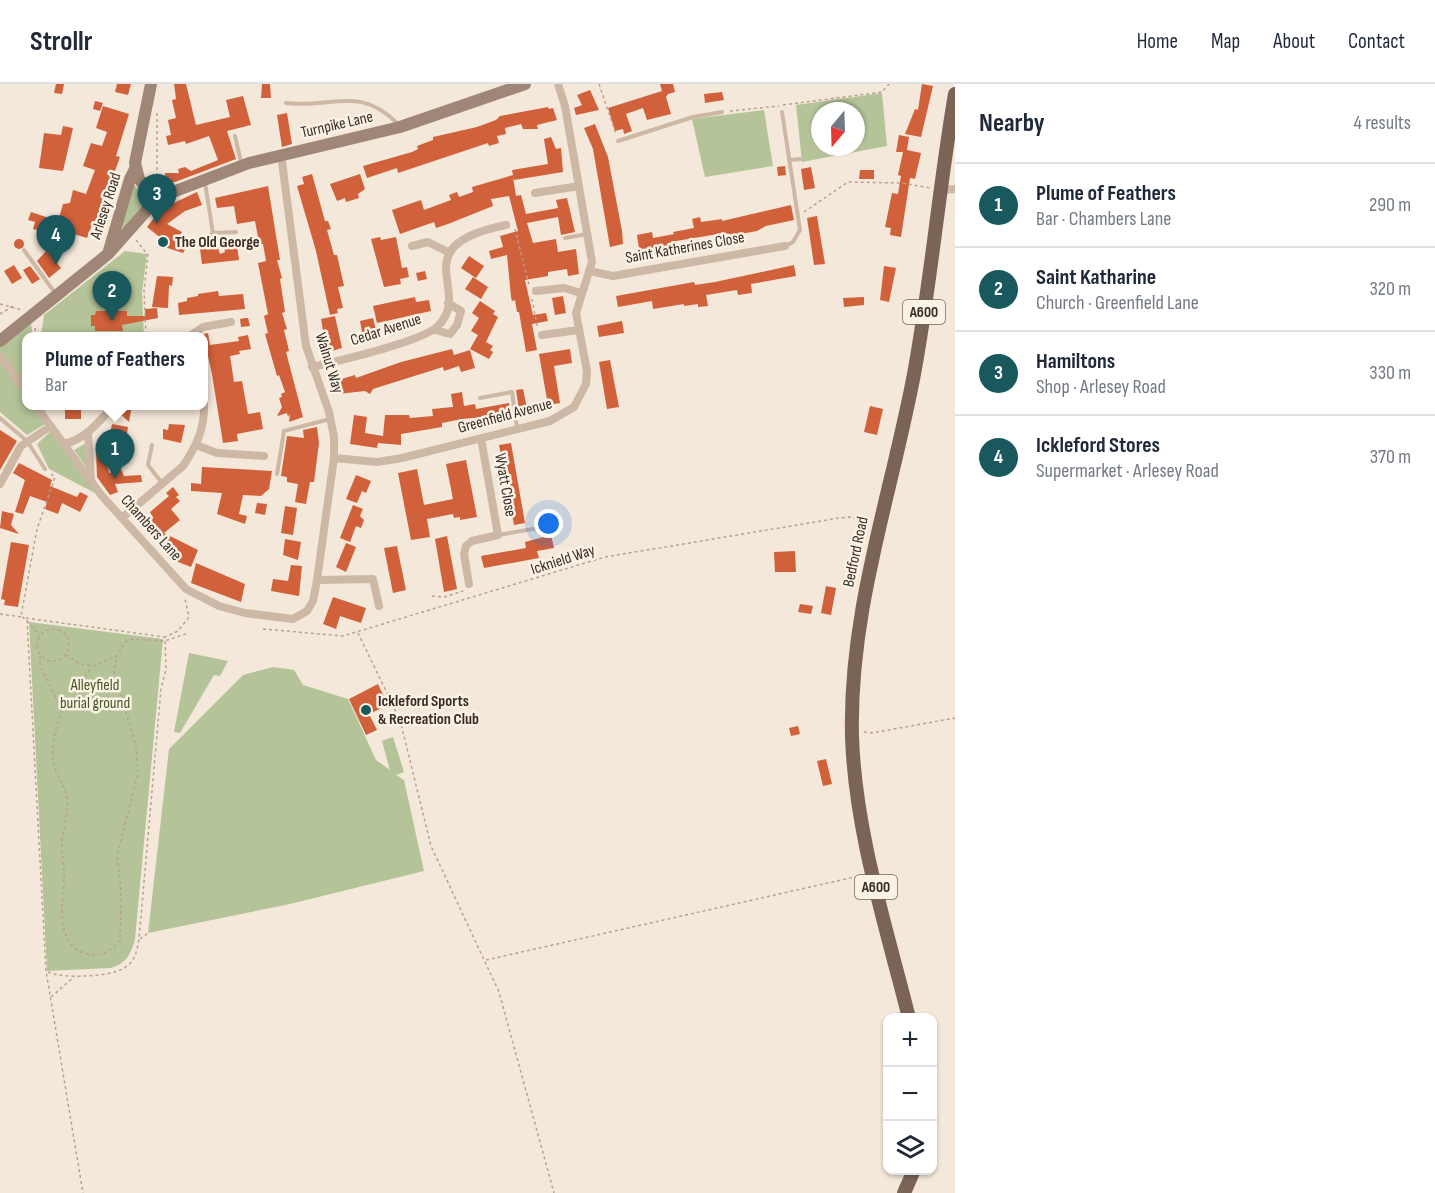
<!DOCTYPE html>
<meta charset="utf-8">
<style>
:root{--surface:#fff;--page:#f6f6f7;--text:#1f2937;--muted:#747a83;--line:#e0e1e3;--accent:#19585c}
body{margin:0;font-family:"Sofia Sans Condensed",sans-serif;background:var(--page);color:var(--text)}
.controls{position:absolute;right:18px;bottom:18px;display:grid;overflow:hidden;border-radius:12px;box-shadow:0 2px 4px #0004}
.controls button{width:54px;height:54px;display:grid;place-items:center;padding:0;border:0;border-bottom:2px solid var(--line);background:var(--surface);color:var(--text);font:30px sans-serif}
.compass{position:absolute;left:811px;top:18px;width:54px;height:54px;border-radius:50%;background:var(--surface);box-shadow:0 2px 4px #0004;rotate:199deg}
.you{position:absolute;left:549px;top:440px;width:21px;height:21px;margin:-15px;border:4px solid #fff;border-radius:50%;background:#1a73e8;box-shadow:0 0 0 9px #1a73e833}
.badge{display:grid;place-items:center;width:39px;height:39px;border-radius:50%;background:var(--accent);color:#fff;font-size:20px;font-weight:700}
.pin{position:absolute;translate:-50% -50px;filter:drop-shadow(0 2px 3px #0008)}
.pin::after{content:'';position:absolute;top:32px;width:21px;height:18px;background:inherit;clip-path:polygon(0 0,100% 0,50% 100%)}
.popup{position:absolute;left:22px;top:248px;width:186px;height:78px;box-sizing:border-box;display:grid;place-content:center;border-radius:12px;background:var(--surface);filter:drop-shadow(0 2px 4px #0005);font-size:20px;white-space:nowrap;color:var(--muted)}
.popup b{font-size:22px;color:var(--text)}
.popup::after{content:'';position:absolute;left:50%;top:100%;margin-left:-12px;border:12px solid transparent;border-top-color:var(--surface)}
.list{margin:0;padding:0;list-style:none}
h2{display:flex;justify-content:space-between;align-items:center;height:78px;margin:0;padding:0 24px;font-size:26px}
h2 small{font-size:20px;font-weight:400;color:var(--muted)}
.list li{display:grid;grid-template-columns:39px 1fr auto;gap:18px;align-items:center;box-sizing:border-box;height:84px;padding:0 24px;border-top:2px solid var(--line)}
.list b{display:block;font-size:22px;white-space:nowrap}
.list p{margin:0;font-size:20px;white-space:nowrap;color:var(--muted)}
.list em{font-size:20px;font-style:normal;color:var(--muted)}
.icon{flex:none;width:33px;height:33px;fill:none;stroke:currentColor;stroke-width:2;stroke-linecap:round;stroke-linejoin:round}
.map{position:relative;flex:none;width:955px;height:1109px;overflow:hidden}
header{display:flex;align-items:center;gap:36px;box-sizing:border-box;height:84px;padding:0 30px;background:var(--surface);border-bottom:2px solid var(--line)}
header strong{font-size:28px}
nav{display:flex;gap:33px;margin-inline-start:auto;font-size:21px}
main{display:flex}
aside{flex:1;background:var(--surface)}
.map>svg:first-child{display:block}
.green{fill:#b5c498;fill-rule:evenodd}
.building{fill:#d0613b}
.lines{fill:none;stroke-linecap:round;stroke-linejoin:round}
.path{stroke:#b9a18f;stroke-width:1.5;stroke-dasharray:3 3;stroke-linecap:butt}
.lane{stroke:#cdb7a5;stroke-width:4}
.street{stroke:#cdb7a5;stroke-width:8}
.secondary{stroke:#a08676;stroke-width:12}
.primary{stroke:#7b6356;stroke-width:14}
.poi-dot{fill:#19585c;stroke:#fbf2e6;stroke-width:2}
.labels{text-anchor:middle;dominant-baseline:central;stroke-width:5;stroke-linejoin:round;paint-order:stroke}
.shield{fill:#fbf2e6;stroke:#726760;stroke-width:1.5}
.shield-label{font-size:15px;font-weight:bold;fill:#382c27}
.street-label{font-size:16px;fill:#382c27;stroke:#fbf2e6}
.poi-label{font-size:16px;font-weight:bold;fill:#382c27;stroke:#fbf2e6;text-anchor:start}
.park-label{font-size:16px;fill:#465828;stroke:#fbf2e6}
</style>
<header>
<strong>Strollr</strong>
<nav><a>Home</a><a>Map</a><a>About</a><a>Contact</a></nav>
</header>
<main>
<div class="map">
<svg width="955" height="1109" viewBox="0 0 955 1109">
<rect width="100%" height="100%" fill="#f4e8da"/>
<path class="green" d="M 882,9 L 887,62 L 802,78 L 796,21 ZM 820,27 L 856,27 L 856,63 L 820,63 Z
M 764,26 L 773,82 L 705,93 L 692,35 Z
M 134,101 L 144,112 L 143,124 L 125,144 L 122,144 Z
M 125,167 L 147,170 L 142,208 L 144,252 L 136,252 L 136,250 L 94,249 L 92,252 L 41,252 L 44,231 Z
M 31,240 L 33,252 L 27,252 L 27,322 L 45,322 L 45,340 L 27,351 L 0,328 L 0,262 Z
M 51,347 L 97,410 L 49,385 L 37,360 Z
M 86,359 L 87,384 L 74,366 Z
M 29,538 L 163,555 L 135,855 C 131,870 127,879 111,884 L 47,887 Z
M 189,569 L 228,577 L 220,592 L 214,591 L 180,649 L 174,648 Z
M 273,583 L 294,586 L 303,601 L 348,615 L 376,676 L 390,686 L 382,657 L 393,653 L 404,688 L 396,691 L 404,696 L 424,787 L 290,820 L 148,849 L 169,665 L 243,591 Z"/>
<path class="building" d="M 56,0 L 64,0 L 62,10 L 54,9 Z
M 117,0 L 131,0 L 128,11 L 115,8 Z
M 174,0 L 186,0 L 196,41 L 230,33 L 226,16 L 243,12 L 251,41 L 227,47 L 236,75 L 175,98 L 165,98 L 165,89 L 179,89 L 178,85 L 185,83 L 191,87 L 218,76 L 209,52 L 186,60 L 185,57 L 168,61 L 166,52 L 171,51 L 168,36 L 176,34 L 172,16 L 176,15 Z
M 262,0 L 270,0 L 271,14 L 261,14 Z
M 660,0 L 673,0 L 675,8 L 668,10 L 666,13 L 671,30 L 647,36 L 643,24 L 626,30 L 632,47 L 624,50 L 623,45 L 615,47 L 608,24 L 662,7 Z
M 922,0 L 933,2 L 921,53 L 905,50 L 915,25 L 918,26 Z
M 590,6 L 599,26 L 576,31 L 574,24 L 582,21 L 577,11 Z
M 722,8 L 724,16 L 705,19 L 704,10 Z
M 95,17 L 103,19 L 100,27 L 93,25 Z
M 103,22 L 129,30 L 116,72 L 120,73 L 95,142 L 92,141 L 87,154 L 43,141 L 41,147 L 33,145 L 35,138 L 28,136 L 31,128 L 58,137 L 63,120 L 70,119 L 73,106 L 86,110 L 95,86 L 83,82 L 91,59 L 102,62 L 107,48 L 96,44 Z
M 548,23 L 549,25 L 553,24 L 557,36 L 537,41 L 538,45 L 523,45 L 521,40 L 505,44 L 506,50 L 497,52 L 499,59 L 489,62 L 488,59 L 398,89 L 397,84 L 367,94 L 363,82 L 412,68 L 418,65 L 417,62 L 433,56 L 433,53 L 477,43 L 496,36 L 500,32 Z
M 287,29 L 292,60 L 282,63 L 277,31 Z
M 595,40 L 608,73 L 622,147 L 623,160 L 610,163 L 593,65 L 584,44 Z
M 63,42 L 73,44 L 63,87 L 39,84 L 44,49 L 61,51 Z
M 899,51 L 909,53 L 907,66 L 921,69 L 915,95 L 910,94 L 901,153 L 890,151 L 891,144 L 885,143 L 892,109 L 898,110 L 901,92 L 898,91 L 903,68 L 896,68 Z
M 551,53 L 556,65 L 561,64 L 563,88 L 514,96 L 513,93 L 516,112 L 521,111 L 526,130 L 558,124 L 556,116 L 567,114 L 575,148 L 561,151 L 558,133 L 527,139 L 533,159 L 556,155 L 558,168 L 576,165 L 579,190 L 568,192 L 567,185 L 548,188 L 548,192 L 525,196 L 533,231 L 546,229 L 548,237 L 532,240 L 537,266 L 526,268 L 519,228 L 517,228 L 515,216 L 512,217 L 511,213 L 507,171 L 491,175 L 489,167 L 503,163 L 500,152 L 518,147 L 509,112 L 491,115 L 493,122 L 448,140 L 436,144 L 434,138 L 400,150 L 392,126 L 421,116 L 424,126 L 451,116 L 449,111 L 457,108 L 459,113 L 473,108 L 472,103 L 513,91 L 512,86 L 548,80 L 544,55 Z
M 785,82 L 786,91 L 778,92 L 777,83 Z
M 811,83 L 815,104 L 804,106 L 801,85 Z
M 860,86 L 874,86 L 874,95 L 859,95 Z
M 312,90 L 325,137 L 328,137 L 331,145 L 327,146 L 334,171 L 337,171 L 344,202 L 338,203 L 343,224 L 337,225 L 338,229 L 330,231 L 316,167 L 297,102 L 304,100 L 302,93 Z
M 360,90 L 365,105 L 358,110 L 359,114 L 346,118 L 345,114 L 337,117 L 330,100 Z
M 268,102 L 280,176 L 277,176 L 282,194 L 280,195 L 285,228 L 282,229 L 287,245 L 284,246 L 289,267 L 286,268 L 303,333 L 289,338 L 290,330 L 288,333 L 287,329 L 277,332 L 282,323 L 279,314 L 282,313 L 281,310 L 285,308 L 279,291 L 277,292 L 265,250 L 268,249 L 264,232 L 268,230 L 258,179 L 266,177 L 263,160 L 246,163 L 245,155 L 258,153 L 255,137 L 237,140 L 234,122 L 217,124 L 215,114 Z
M 197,108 L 202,121 L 185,127 L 167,140 L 182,148 L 178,155 L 188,160 L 183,169 L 158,161 L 162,155 L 147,143 L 161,125 Z
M 791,121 L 794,136 L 766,142 L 757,147 L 735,151 L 724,149 L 676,157 L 666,163 L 639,165 L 637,151 L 652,148 L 653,154 L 674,150 L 673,148 L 694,144 L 692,135 L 700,133 L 701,138 L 722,135 L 722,137 Z
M 817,132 L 825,180 L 814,181 L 807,134 Z
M 380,153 L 381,156 L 396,153 L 402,184 L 407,183 L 409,193 L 400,195 L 401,200 L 384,203 L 371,155 Z
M14 160a5 5 0 1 1 10 0a5 5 0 1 1-10 0Z
M 237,161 L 239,176 L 202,180 L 200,165 L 218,164 L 220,170 L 225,168 L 224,163 Z
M 47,166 L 61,184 L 49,194 L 37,177 Z
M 469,172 L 484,182 L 476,194 L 461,184 Z
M 14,181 L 22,194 L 12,200 L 4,187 Z
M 794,181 L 796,192 L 751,200 L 752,209 L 738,211 L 737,206 L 706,211 L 708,222 L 698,223 L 698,220 L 684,222 L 684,220 L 653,225 L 652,217 L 618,223 L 616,212 L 694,198 L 695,201 L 715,198 Z
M 30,182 L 40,195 L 32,200 L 23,186 Z
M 884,182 L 896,184 L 889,218 L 880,216 Z
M 425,187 L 427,195 L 418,197 L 416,189 Z
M 157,192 L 173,193 L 172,202 L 169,201 L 168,224 L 152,223 Z
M 473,193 L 488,203 L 481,215 L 465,205 Z
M 218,207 L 219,212 L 243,210 L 245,225 L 179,231 L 178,219 L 187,217 L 187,214 L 198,212 L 198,210 Z
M 563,212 L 566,229 L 555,231 L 552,214 Z
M 415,213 L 416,218 L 429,216 L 431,227 L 377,239 L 373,222 Z
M 864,213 L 864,221 L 844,223 L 843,214 Z
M 480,217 L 495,227 L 493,230 L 498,233 L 486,258 L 493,262 L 490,266 L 493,268 L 489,275 L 470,265 L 478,251 L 471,247 L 479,234 L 472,229 Z
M 157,224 L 158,234 L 122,241 L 123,247 L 95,247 L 95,242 L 91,242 L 91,231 L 95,231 L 96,227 L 127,227 L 127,232 L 145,232 L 145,225 Z
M 335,232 L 342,264 L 332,267 L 331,262 L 326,263 L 321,235 Z
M 245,234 L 248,234 L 250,242 L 241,243 L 240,235 Z
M 373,234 L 376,246 L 362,248 L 360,237 Z
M 622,237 L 624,249 L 599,253 L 597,242 Z
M 208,249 L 210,261 L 239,257 L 238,253 L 248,251 L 251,265 L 239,267 L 240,270 L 230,272 L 234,298 L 242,297 L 248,330 L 260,328 L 263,345 L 237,350 L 238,357 L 223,359 L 212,290 L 208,272 L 204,273 L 204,250 Z
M 452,265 L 454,271 L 470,266 L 475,284 L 461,288 L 459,282 L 444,287 L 443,283 L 373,305 L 370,310 L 365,307 L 338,310 L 335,301 L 339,299 L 338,296 L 355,291 L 356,294 L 401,278 Z
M 570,265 L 572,279 L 554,282 L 560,319 L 548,321 L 539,270 Z
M 610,276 L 619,323 L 607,325 L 599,278 Z
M 523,305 L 527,324 L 519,325 L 516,306 Z
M 462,308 L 464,322 L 475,320 L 476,325 L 509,319 L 510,327 L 506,328 L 507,333 L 484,337 L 484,333 L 462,335 L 442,339 L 442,343 L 401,350 L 401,361 L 378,359 L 377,364 L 350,360 L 354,331 L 367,333 L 365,349 L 383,352 L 385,331 L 409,331 L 410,334 L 433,332 L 432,325 L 453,323 L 451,310 Z
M 65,321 L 81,321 L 81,335 L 65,335 Z
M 132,321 L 129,338 L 117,327 L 120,321 Z
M 870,322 L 883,325 L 877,351 L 864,348 Z
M 112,340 L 128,343 L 124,369 L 107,365 Z
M 169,340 L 185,341 L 181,359 L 163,355 L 163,345 L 168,346 Z
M 317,343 L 319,359 L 314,398 L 310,398 L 306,420 L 295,418 L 298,400 L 287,398 L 287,393 L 281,392 L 287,352 L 304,354 L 303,346 Z
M 0,346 L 17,357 L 0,386 Z
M 511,359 L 525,439 L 514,441 L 499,361 Z
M 96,367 L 105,367 L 109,389 L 121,385 L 124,392 L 141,391 L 142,398 L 115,400 L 118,408 L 110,411 L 97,393 Z
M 466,376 L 477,433 L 460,436 L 460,433 L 454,434 L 453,430 L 427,435 L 430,453 L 411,456 L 398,389 L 417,385 L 424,421 L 453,415 L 446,380 Z
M 19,379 L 52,396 L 50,402 L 77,413 L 80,408 L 88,412 L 80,428 L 62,419 L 58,430 L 45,425 L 47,418 L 30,412 L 23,430 L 15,428 L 25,396 L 13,389 Z
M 202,383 L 272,387 L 269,405 L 261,412 L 243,411 L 239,430 L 247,432 L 245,440 L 217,430 L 222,409 L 191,407 L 191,399 L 201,400 Z
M 356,391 L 371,397 L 366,409 L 362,407 L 357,419 L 346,415 Z
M 173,403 L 179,411 L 176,413 L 180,417 L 171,425 L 180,436 L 164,449 L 198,466 L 191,483 L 173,476 L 141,441 L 152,432 L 150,428 L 169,412 L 166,409 Z
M 257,419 L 267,420 L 265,431 L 255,429 Z
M 353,421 L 363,425 L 360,432 L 364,436 L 361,444 L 356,442 L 350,458 L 340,454 Z
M 285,422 L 297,424 L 293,451 L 281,449 Z
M 2,427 L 14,430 L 11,441 L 19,450 L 0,444 Z
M 551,451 L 554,464 L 537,467 L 539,474 L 484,484 L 481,472 L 526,464 L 525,458 Z
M 447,452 L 457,505 L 444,508 L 435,455 Z
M 285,455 L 301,458 L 298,476 L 283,471 Z
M 11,458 L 29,461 L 18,523 L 4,521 L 5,516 L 1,515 Z
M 346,459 L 356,463 L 346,488 L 336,483 Z
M 397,462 L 406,506 L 393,509 L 384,464 Z
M 795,467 L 796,488 L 775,488 L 774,468 Z
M 196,479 L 245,500 L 241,518 L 191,499 Z
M 291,481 L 302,482 L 299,512 L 271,507 L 273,495 L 288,497 Z
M 826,502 L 836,504 L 831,531 L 821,529 Z
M 333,513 L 366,524 L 361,539 L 340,532 L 336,545 L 323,540 Z
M 800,520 L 813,522 L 811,530 L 798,528 Z
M 378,600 L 388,621 L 369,630 L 377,646 L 366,651 L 349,615 Z
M 798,642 L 800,650 L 791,652 L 789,644 Z
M 826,675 L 832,700 L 823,702 L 817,677 Z"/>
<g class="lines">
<path class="path" d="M 599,0 L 616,50
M 783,21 L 882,8 L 889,0
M 730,27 L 779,22
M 157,29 L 157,89 L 162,102
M 804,128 L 848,98 L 901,99 L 930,104
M 515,145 L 529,201
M 136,156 L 148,171 L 144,207 L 146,252
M 532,215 L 537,242
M 0,220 L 22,226
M 0,230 L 13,222
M 35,244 L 36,252
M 51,390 L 55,393 L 37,445 L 21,532 L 27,536 L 46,887 L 83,1109
M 432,512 L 444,513 L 463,507
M 0,530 L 22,533
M 26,534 L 164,553
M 27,537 L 40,551
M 263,545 L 343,552 L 605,473 L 839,434 L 850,433 L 868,438
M37 561a16 16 0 1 1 32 0a16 16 0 1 1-32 0Z
M 358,549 L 400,636 L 431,762 L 499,908 L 554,1109
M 66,571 L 80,580 L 93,582 L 117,572 L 125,558 L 131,555 L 165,557 L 188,549
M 40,572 L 40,581 L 62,626 L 76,619 L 86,591 L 92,583
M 62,626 C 56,643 49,666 55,684 C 59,696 67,705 67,718 C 68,732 63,745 62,759 C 61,771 65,783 64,795 C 63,820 54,863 88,870 C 102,873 110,867 120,857 L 121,807 L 117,771 L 138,690 L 136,662 L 114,587 L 117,572
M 864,648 L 872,649 L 955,634
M 140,855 L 148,849
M 486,876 L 859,792
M 48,888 C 62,895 111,893 124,884 C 135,878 137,867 139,855 L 161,605 L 166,585 L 165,553 L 178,547 L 189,533 L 185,515
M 51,913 L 74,893"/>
<path class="lane" d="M 286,19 C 331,25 359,0 398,40
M 782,28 L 800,146 L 793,158 L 786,162
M 235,52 L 241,78
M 618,57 L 693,33 L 722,28
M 789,76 L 802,75
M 205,99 L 213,149
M 565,154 L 587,150
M 201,157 L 213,149 L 236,148
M 24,166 L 55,209
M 480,314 L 512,308 L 517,344
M 0,334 L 27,357 L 45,385
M 152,361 L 148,381 L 162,399
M 277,390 L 284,347 L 330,335
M 498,451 L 539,444"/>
<path class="street" d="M 940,106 L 955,105
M 535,109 L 579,102
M 412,162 L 428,158 L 450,169
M 590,187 L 613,192 L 785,162
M 536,207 L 564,204 L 581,209
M 435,246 L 450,250 L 457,241 L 461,227 L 448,219
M 542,251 L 579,246
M 190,252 L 203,243 L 231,238
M 0,272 L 27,309
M 312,283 C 337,277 422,258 438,242 C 474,207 401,162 506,141
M 36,322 L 102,412 L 186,505 L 219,522 L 245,529 L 293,535 L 307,527 L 313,517 L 317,496 L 334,374 L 334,353 L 329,328 L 306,262 L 281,70
M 88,349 L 91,396
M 64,360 C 86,355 99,338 113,322
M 196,361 L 217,369 L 264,372
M 334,374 L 377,378 L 402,374 L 550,337 L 574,323 L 586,300 L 587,287 L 576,229 L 592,178 L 565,22 L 558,0
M 0,400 L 21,362 L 51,342
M 122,434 L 183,382 C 196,363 205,344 204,320
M 317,496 L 373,495 L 379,522
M 469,500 L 464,470 L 466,462 L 472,457 L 498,451 L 481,354"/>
<path class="secondary" d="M 151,0 L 135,79 L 139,95 L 156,116
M 108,170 L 130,95 L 135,85
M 0,257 L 108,170 L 156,116 L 165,111 L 249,79 L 400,43 L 525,0"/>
<path class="primary" d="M 909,934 C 886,842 855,747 852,652 C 849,527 891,412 914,290 C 931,198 939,103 955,10
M 904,1109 L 914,1086"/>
</g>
<g class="poi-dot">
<circle cx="163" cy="158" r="6"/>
<circle cx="366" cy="626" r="6"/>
</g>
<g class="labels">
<g class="shield">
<rect x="903" y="216" width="42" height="24" rx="4.5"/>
<rect x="855" y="791" width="42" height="24" rx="4.5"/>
</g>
<g class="shield-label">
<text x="924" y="228">A600</text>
<text x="876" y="803">A600</text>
</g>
<g class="street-label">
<text transform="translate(337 41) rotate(-13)">Turnpike Lane</text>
<text transform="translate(106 122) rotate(-72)">Arlesey Road</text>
<text transform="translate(685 164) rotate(-10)">Saint Katherines Close</text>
<text transform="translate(386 246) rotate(-18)">Cedar Avenue</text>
<text transform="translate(329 279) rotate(73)">Walnut Way</text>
<text transform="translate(505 332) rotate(-15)">Greenfield Avenue</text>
<text transform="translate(505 401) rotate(80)">Wyatt Close</text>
<text transform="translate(151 444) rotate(48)">Chambers Lane</text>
<text transform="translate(856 468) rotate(-78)">Bedford Road</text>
<text transform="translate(563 476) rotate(-18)">Icknield Way</text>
</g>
<g class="poi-label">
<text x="175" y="158">The Old George</text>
<text x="378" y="617">Ickleford Sports<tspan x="378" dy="18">&amp; Recreation Club</tspan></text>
</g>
<g class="park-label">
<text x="95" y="601">Alleyfield<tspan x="95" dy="18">burial ground</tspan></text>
</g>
</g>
</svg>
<div class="controls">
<button>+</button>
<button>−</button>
<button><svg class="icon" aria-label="layers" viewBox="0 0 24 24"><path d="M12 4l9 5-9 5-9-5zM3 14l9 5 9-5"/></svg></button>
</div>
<svg class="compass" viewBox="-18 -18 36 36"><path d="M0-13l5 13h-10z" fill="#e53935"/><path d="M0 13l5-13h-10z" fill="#747a83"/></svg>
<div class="you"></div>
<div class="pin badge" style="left:115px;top:395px">1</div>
<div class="popup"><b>Plume of Feathers</b>Bar</div>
<div class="pin badge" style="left:112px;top:237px">2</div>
<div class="pin badge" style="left:157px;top:140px">3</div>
<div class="pin badge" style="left:56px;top:181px">4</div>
</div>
<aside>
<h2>Nearby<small>4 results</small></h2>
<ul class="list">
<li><span class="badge">1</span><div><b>Plume of Feathers</b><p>Bar · Chambers Lane</p></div><em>290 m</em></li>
<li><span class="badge">2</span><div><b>Saint Katharine</b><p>Church · Greenfield Lane</p></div><em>320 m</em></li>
<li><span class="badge">3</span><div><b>Hamiltons</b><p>Shop · Arlesey Road</p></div><em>330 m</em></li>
<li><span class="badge">4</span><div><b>Ickleford Stores</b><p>Supermarket · Arlesey Road</p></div><em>370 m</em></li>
</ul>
</aside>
</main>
